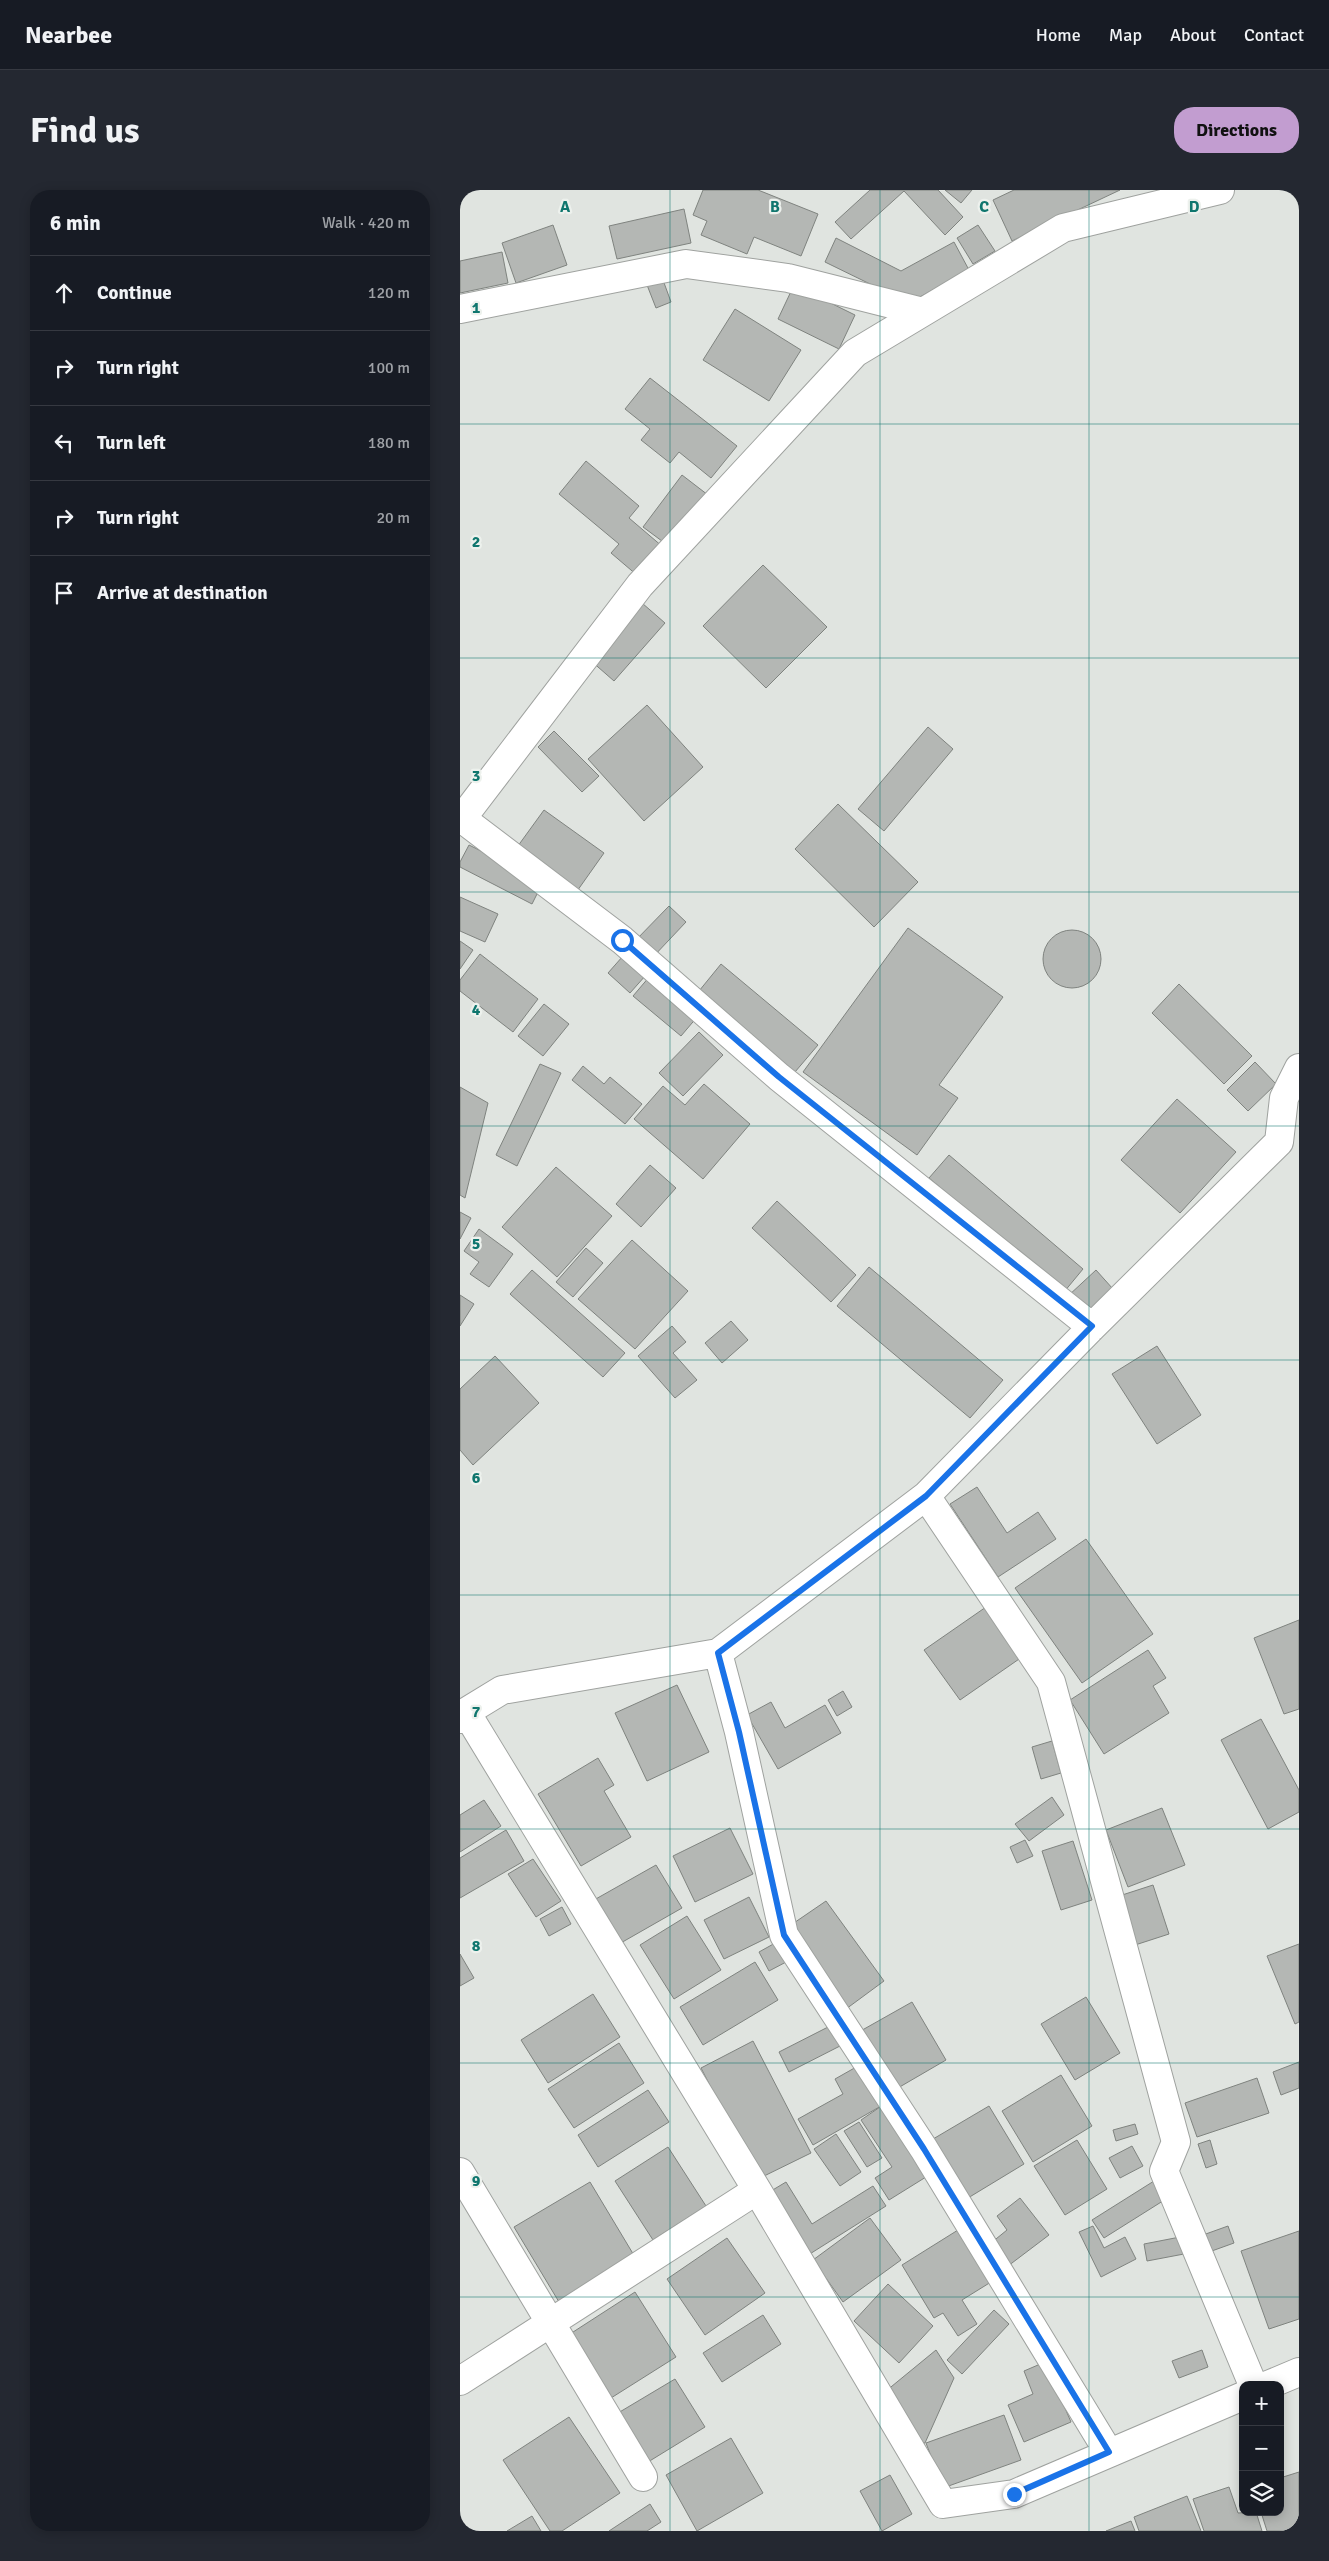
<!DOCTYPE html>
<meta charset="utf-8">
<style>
:root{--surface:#171b24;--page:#242831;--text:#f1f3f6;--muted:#9ea1a6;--line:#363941;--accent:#c29dd0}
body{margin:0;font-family:Signika,sans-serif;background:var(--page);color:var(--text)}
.controls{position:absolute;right:15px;bottom:15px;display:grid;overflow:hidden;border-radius:10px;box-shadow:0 2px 12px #0003}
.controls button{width:45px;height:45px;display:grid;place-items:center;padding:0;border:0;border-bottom:1px solid var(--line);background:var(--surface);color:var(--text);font:25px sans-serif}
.stop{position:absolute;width:15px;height:15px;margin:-11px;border:4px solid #1a73e8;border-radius:50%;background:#fff}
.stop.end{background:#1a73e8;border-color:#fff;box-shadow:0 1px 5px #0008}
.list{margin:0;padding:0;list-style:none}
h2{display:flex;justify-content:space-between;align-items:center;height:65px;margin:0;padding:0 20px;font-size:21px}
h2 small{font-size:16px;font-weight:400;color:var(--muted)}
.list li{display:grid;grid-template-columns:32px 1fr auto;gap:15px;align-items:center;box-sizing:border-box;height:75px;padding:0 20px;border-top:1px solid var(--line)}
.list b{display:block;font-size:19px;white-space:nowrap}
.list em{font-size:16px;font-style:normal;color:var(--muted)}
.icon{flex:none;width:28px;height:28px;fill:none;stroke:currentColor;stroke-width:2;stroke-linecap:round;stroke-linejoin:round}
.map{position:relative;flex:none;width:839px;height:2341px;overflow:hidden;border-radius:20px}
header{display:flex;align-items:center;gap:30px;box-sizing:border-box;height:70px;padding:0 25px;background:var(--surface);border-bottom:1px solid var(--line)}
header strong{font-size:24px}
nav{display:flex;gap:28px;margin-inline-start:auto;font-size:18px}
.intro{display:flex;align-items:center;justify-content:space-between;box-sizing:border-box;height:120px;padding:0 30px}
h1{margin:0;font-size:35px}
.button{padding:12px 22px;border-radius:20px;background:var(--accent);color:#111;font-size:18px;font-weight:700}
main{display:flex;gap:30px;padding:0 30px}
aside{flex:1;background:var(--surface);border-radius:20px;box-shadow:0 2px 12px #0003}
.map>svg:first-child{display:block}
.building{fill:#b4b7b4;stroke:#7f837f}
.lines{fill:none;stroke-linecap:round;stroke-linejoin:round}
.minor-casing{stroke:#9fa29f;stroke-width:30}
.minor{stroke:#fff;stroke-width:28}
.route{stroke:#1a73e8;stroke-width:6}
.grid{fill:none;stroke:#0f766e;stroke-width:1;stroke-opacity:0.55}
.grid-label{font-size:16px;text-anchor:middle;font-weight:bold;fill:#0f766e;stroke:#edf1ed;stroke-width:4.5;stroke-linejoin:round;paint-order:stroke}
</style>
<header>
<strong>Nearbee</strong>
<nav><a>Home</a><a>Map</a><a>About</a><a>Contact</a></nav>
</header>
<div class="intro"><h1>Find us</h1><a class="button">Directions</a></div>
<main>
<aside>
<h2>6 min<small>Walk · 420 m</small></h2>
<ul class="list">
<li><svg class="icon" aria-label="ahead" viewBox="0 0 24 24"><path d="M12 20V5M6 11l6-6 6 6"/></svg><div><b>Continue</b></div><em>120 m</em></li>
<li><svg class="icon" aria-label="right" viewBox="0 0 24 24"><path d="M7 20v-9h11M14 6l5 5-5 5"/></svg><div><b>Turn right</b></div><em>100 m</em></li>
<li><svg class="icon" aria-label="left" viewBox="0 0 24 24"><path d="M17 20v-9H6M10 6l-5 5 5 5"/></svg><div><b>Turn left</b></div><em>180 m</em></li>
<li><svg class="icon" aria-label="right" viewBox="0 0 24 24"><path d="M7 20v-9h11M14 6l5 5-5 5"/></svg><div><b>Turn right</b></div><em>20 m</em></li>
<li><svg class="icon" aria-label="arrive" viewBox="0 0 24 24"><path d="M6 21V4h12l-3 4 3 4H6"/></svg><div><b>Arrive at destination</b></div></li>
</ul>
</aside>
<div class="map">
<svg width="839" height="2341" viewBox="0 0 839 2341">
<rect width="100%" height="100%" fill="#e0e4e0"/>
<path class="building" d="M 243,0 L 298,0 L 358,24 L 341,66 L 294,47 L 287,64 L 241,45 L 247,31 L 233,25 Z
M 410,0 L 478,0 L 503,27 L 485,45 L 444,1 L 391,49 L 375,32 Z
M 485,0 L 512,0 L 501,13 Z
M 554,0 L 660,0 L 552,51 L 533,10 Z
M 224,19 L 231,53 L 157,69 L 149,36 Z
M 93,35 L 107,75 L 56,93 L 42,53 Z
M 518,35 L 535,61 L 513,74 L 497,48 Z
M 376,48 L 441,81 L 494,52 L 509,80 L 449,113 L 365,72 Z
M 42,62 L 48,93 L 0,103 L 0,71 Z
M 203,90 L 211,112 L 196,118 L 187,95 Z
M 334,95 L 395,125 L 379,159 L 318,129 Z
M 275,119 L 341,160 L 309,211 L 243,170 Z
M 190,188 L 277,256 L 251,288 L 219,262 L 210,273 L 181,250 L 190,239 L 165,219 Z
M 126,271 L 179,316 L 169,328 L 203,357 L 178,386 L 151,363 L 159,354 L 99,304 Z
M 222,285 L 248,305 L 210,357 L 183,337 Z
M 303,375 L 367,437 L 306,498 L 243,436 Z
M 182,413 L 205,433 L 154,491 L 130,470 Z
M 187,515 L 243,577 L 184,631 L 128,569 Z
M 468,537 L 493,559 L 424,641 L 398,619 Z
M 94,541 L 139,586 L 122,602 L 78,557 Z
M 378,614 L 458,692 L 414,737 L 335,659 Z
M 84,620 L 144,663 L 115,704 L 55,660 Z
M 9,655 L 83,692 L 72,714 L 0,677 L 0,672 Z
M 0,707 L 38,724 L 25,752 L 0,741 Z
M 209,716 L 226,732 L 192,768 L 174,752 Z
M 448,738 L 543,807 L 479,895 L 498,908 L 457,965 L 343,882 Z
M583 769a29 29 0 1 1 58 0a29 29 0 1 1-58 0Z
M 0,751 L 13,760 L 0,779 Z
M 20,764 L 78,809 L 53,842 L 0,801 L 0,790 Z
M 163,766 L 186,785 L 170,803 L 148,783 Z
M 261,774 L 358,855 L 335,882 L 239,801 Z
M 190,786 L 238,826 L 221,846 L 173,806 Z
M 719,794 L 792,866 L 764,894 L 692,823 Z
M 84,814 L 109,834 L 83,866 L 58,846 Z
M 239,842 L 263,865 L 223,906 L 199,883 Z
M 795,872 L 816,894 L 788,921 L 767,900 Z
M 80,874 L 101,883 L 57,976 L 36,965 Z
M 123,876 L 144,894 L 150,887 L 182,914 L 165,934 L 112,890 Z
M 244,894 L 290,934 L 243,989 L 174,929 L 203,896 L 225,915 Z
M 0,897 L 28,913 L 5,1008 L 0,1005 Z
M 717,909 L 776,962 L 720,1023 L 661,970 Z
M 489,965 L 623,1079 L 604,1102 L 469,988 Z
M 190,975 L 216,998 L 181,1037 L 156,1014 Z
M 96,977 L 152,1026 L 97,1087 L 42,1037 Z
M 317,1011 L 396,1085 L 371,1112 L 292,1038 Z
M 0,1022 L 11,1028 L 0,1049 Z
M 19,1039 L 53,1064 L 29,1097 L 10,1084 L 19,1072 L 4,1061 Z
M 172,1050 L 228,1101 L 175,1159 L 118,1109 Z
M 126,1058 L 143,1073 L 113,1107 L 96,1092 Z
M 409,1077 L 543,1190 L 510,1228 L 377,1116 Z
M 72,1080 L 165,1163 L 143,1187 L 50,1104 Z
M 636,1080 L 653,1099 L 625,1124 L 608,1106 Z
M 0,1105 L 14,1114 L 0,1136 Z
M 271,1131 L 288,1150 L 262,1173 L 245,1153 Z
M 212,1136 L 226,1152 L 213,1163 L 237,1190 L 215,1208 L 178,1166 Z
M 697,1156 L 741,1225 L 697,1254 L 652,1184 Z
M 35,1166 L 79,1213 L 13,1275 L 0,1260 L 0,1199 Z
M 517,1297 L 547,1343 L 578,1322 L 596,1349 L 538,1387 L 490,1314 Z
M 626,1349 L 693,1444 L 622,1493 L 555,1398 Z
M 526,1417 L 562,1467 L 500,1510 L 464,1460 Z
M 839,1430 L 839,1519 L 824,1524 L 794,1448 Z
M 688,1460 L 706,1488 L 693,1496 L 709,1523 L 644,1564 L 610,1510 Z
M 217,1495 L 249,1562 L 187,1591 L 155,1523 Z
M 383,1501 L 392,1517 L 377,1526 L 368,1510 Z
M 311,1512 L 325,1538 L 365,1515 L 381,1543 L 318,1579 L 287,1525 Z
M 801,1529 L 839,1600 L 839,1622 L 808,1639 L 761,1550 Z
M 592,1551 L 601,1583 L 581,1589 L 572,1557 Z
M 138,1568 L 154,1595 L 144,1601 L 171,1647 L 121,1676 L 78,1604 Z
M 592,1607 L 604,1625 L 569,1651 L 555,1634 Z
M 24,1610 L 41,1636 L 0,1662 L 0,1625 Z
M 702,1618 L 725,1675 L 668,1697 L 646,1640 Z
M 270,1638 L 293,1684 L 235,1712 L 213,1666 Z
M 46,1640 L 64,1671 L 0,1708 L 0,1668 Z
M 565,1650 L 573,1666 L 557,1673 L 550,1657 Z
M 613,1651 L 632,1710 L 601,1720 L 582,1661 Z
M 73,1669 L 101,1711 L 76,1727 L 48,1684 Z
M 196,1675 L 222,1718 L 159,1754 L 134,1710 Z
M 693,1695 L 709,1744 L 672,1756 L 656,1707 Z
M 289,1707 L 309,1747 L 264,1769 L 244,1730 Z
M 366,1711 L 424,1791 L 386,1819 L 328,1737 Z
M 102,1717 L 111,1734 L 89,1746 L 80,1729 Z
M 227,1726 L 261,1780 L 214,1809 L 180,1755 Z
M 317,1752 L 328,1771 L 309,1781 L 299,1762 Z
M 839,1754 L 839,1832 L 835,1834 L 807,1766 Z
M 0,1764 L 14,1788 L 0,1796 Z
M 295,1772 L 318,1810 L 243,1855 L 220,1817 Z
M 133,1804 L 160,1847 L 88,1893 L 61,1850 Z
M 626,1807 L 660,1863 L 615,1890 L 581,1834 Z
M 452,1812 L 486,1870 L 431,1902 L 397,1843 Z
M 370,1836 L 380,1856 L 329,1882 L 319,1862 Z
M 293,1851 L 351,1963 L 298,1989 L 241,1878 Z
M 159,1853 L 184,1893 L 114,1938 L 88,1899 Z
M 839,1872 L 839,1898 L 821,1905 L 813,1882 Z
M 398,1876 L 421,1916 L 353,1955 L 338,1929 L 383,1904 L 375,1889 Z
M 601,1885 L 632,1936 L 573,1972 L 542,1921 Z
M 797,1888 L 809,1923 L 737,1947 L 725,1913 Z
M 188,1900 L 209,1932 L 138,1977 L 118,1945 Z
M 529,1916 L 564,1974 L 503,2011 L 468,1952 Z
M 420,1917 L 466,1987 L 429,2010 L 415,1988 L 432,1977 L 401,1930 Z
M 399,1932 L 422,1968 L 407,1977 L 384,1941 Z
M 675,1934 L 678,1944 L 656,1951 L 653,1940 Z
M 376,1944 L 401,1982 L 380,1996 L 354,1959 Z
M 617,1950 L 647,1999 L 605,2025 L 574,1976 Z
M 750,1950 L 757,1974 L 746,1978 L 738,1954 Z
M 672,1956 L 683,1976 L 660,1988 L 649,1968 Z
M 208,1957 L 246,2016 L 193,2050 L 155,1991 Z
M 694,1991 L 706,2009 L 644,2048 L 632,2030 Z
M 130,1992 L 175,2067 L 99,2112 L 54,2037 Z
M 326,1992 L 352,2034 L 413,1996 L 426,2016 L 345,2067 L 306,2004 Z
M 560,2008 L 589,2045 L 548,2076 L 531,2053 L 547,2040 L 537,2026 Z
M 410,2028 L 441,2070 L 383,2112 L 353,2070 Z
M 633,2036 L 644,2058 L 665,2047 L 676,2069 L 641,2087 L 619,2042 Z
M 768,2036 L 774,2053 L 749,2062 L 743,2045 Z
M 498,2040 L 531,2092 L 502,2110 L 517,2134 L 498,2146 L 483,2123 L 474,2128 L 442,2075 Z
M 839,2041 L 839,2129 L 809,2139 L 781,2061 Z
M 720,2047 L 724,2064 L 687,2071 L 684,2054 Z
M 267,2048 L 305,2103 L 245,2145 L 207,2089 Z
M 428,2094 L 473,2136 L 439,2173 L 394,2131 Z
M 175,2102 L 216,2167 L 151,2208 L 110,2144 Z
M 534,2120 L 549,2134 L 502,2184 L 487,2170 Z
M 303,2125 L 321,2154 L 262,2192 L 243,2163 Z
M 476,2160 L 494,2188 L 465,2253 L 457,2255 L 426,2201 Z
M 742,2160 L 748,2177 L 719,2188 L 712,2171 Z
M 585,2172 L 611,2232 L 564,2252 L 548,2215 L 573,2204 L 564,2181 Z
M 215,2189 L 245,2237 L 188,2272 L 158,2223 Z
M 544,2225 L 561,2270 L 483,2298 L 466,2253 Z
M 109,2227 L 160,2303 L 102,2341 L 90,2341 L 43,2270 Z
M 271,2248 L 303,2303 L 237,2341 L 206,2285 Z
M 839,2282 L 839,2341 L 807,2341 L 801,2322 L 820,2322 L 820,2288 Z
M 430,2285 L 452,2324 L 422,2341 L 400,2301 Z
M 769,2297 L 778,2323 L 796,2322 L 802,2341 L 744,2341 L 733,2309 Z
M 727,2306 L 741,2341 L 679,2341 L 674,2327 Z
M 190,2314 L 201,2332 L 187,2341 L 149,2341 Z
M 72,2326 L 81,2341 L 47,2341 Z
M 671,2331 L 675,2341 L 646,2341 Z"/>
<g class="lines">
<defs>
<path id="minor" d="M 0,119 L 226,74 L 328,88 L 463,122
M 1,628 L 162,750 L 319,887 L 632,1137
M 0,631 L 180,395 L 395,163 L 603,38 L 760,0
M 466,1306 L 591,1492 L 716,1952 L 704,1981 L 793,2195
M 258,1463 L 279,1542 L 324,1745 L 464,1959 L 649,2263
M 6,1522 L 297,2000 L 483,2314 L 554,2304 L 783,2206
M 0,1529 L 6,1522 L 42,1500 L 258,1463 L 466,1306 L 632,1137 L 819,952 L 824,908 L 839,878
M 0,1982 L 183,2287
M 0,2191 L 297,2000
M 808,2195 L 839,2182"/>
</defs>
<use href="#minor" class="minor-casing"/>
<use href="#minor" class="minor"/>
</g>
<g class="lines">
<path class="route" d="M 162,750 L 319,887 L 632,1136 L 466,1306 L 258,1463 L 279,1542 L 324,1745 L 464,1959 L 649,2262 L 554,2304"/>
</g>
<path class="grid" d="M 210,0 L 210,2341M 420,0 L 420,2341M 629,0 L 629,2341M 0,234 L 839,234M 0,468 L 839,468M 0,702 L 839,702M 0,936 L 839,936M 0,1170 L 839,1170M 0,1405 L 839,1405M 0,1639 L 839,1639M 0,1873 L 839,1873M 0,2107 L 839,2107"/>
<g class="grid-label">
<text x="105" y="22">A</text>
<text x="315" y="22">B</text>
<text x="524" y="22">C</text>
<text x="734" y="22">D</text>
<text x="16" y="123">1</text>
<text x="16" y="357">2</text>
<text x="16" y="591">3</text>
<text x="16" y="825">4</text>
<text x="16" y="1059">5</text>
<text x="16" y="1293">6</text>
<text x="16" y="1527">7</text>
<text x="16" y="1761">8</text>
<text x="16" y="1996">9</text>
</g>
</svg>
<div class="controls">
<button>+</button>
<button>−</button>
<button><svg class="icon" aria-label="layers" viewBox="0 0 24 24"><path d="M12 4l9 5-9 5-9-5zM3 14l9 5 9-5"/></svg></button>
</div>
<div class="stop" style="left:162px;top:750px"></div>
<div class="stop end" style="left:554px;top:2304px"></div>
</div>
</main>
